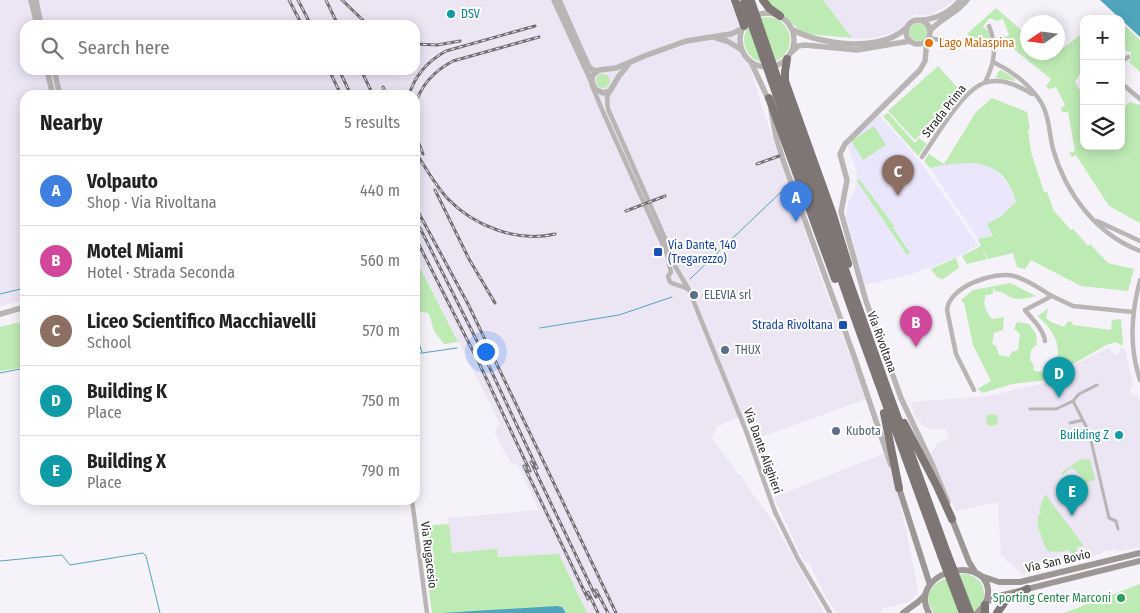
<!DOCTYPE html>
<meta charset="utf-8">
<style>
:root{--surface:#fff;--page:#f2f2f2;--text:#222;--muted:#767676;--line:#e0e0e0;--accent:#db2777}
body{margin:0;font-family:"Fira Sans Condensed",sans-serif;background:var(--page);color:var(--text)}
.controls{position:absolute;right:15px;top:15px;display:grid;overflow:hidden;border-radius:10px;box-shadow:0 2px 12px #0003}
.controls button{width:45px;height:45px;display:grid;place-items:center;padding:0;border:0;border-bottom:1px solid var(--line);background:var(--surface);color:var(--text);font:25px sans-serif}
.compass{position:absolute;left:1020px;top:15px;width:45px;height:45px;border-radius:50%;background:var(--surface);box-shadow:0 2px 12px #0003;rotate:257deg}
.you{position:absolute;left:485px;top:351px;width:18px;height:18px;margin:-12px;border:4px solid #fff;border-radius:50%;background:#1a73e8;box-shadow:0 0 0 8px #1a73e833}
.badge{display:grid;place-items:center;width:32px;height:32px;border-radius:50%;background:var(--accent);color:#fff;font-size:16px;font-weight:700}
.pin{position:absolute;translate:-50% -41px;filter:drop-shadow(0 1px 2px #0008)}
.pin::after{content:'';position:absolute;top:26px;width:18px;height:15px;background:inherit;clip-path:polygon(0 0,100% 0,50% 100%)}
.list{margin:0;padding:0;list-style:none}
h2{display:flex;justify-content:space-between;align-items:center;height:65px;margin:0;padding:0 20px;font-size:21px}
h2 small{font-size:16px;font-weight:400;color:var(--muted)}
.list li{display:grid;grid-template-columns:32px 1fr auto;gap:15px;align-items:center;box-sizing:border-box;height:70px;padding:0 20px;border-top:1px solid var(--line)}
.list b{display:block;font-size:19px;white-space:nowrap}
.list p{margin:0;font-size:16px;white-space:nowrap;color:var(--muted)}
.list em{font-size:16px;font-style:normal;color:var(--muted)}
.icon{flex:none;width:28px;height:28px;fill:none;stroke:currentColor;stroke-width:2;stroke-linecap:round;stroke-linejoin:round}
.map{position:relative;flex:none;width:1140px;height:613px;overflow:hidden}
.search{position:absolute;background:var(--surface);box-shadow:0 2px 12px #0003;left:20px;top:20px;width:400px;height:55px;display:flex;align-items:center;gap:12px;box-sizing:border-box;padding:0 18px;border-radius:15px;color:var(--muted);font-size:19px}
.panel{position:absolute;background:var(--surface);box-shadow:0 2px 12px #0003;left:20px;top:90px;width:400px;height:415px;border-radius:15px}
.map>svg:first-child{display:block}
.built{fill:#ebe5f4;fill-rule:evenodd}
.education{fill:#eae7fd}
.green{fill:#beeab4}
.water{fill:#50a5bc}
.lines{fill:none;stroke-linecap:round;stroke-linejoin:round}
.stream{stroke:#50a5bc;stroke-width:1}
.pedestrian{stroke:#b9b5b4;stroke-width:3}
.minor{stroke:#b9b5b4;stroke-width:4.5}
.tertiary{stroke:#b9b5b4;stroke-width:5.5}
.secondary{stroke:#9c9695;stroke-width:6}
.trunk{stroke:#7e7674;stroke-width:8}
.rail-casing{stroke:#727075;stroke-width:3}
.rail{stroke:#fff;stroke-width:1;stroke-dasharray:4;stroke-linecap:butt}
.trunk-bridge{stroke:#7e7674;stroke-width:8}
.culture-dot{fill:#0f9aa8;stroke:#fff;stroke-width:2}
.food-dot{fill:#e8710a;stroke:#fff;stroke-width:2}
.transit-dot{fill:#1a4fb4;stroke:#fff;stroke-width:2}
.service-dot{fill:#5c6f8a;stroke:#fff;stroke-width:2}
.leisure-dot{fill:#2e9e5b;stroke:#fff;stroke-width:2}
.labels{text-anchor:middle;dominant-baseline:central;stroke-width:4;stroke-linejoin:round;paint-order:stroke}
.culture-label{font-size:12px;fill:#0d838f;stroke:#fff;text-anchor:start}
.food-label{font-size:12px;fill:#c56008;stroke:#fff;text-anchor:start}
.street-label{font-size:12px;fill:#262528;stroke:#fff}
.transit-label{font-size:12px;fill:#164399;stroke:#fff;text-anchor:start}
.service-label{font-size:12px;fill:#4e5e75;stroke:#fff;text-anchor:start}
.leisure-label{font-size:12px;fill:#27864d;stroke:#fff;text-anchor:end}
</style>
<div class="map">
<svg width="1140" height="613" viewBox="0 0 1140 613">
<rect width="100%" height="100%" fill="#f6f2fa"/>
<path class="built" d="M 0,0 L 731,0 L 761,104 L 828,298 L 867,399 L 752,440 L 740,417 L 717,426 L 712,438 L 739,475 L 740,474 L 752,493 L 775,524 L 824,613 L 587,613 L 559,554 L 498,557 L 497,550 L 452,553 L 448,518 L 539,510 L 517,464 L 511,463 L 494,432 L 500,424 L 415,255 L 415,95 L 25,95 L 25,300 L 0,306 ZM 25,25 L 415,25 L 415,70 L 25,70 Z
M 823,0 L 956,0 L 931,15 L 914,15 L 896,32 L 869,39 L 852,38 Z
M 1108,348 L 1116,355 L 1120,352 L 1120,348 L 1125,349 L 1133,385 L 1130,390 L 1133,395 L 1138,397 L 1140,401 L 1140,547 L 1121,551 L 1116,549 L 1102,552 L 1102,553 L 1083,559 L 1022,574 L 1001,555 L 998,502 L 956,511 L 931,454 L 937,443 L 949,438 L 947,429 L 930,429 L 924,426 L 915,417 L 911,402 L 990,396 L 1047,382 L 1068,368 Z
M 888,452 L 909,544 L 917,585 L 917,594 L 909,602 L 882,609 L 880,613 L 837,613 L 825,595 L 812,569 L 810,563 L 804,561 L 774,497 Z"/>
<path class="education" d="M 879,115 L 922,164 L 978,245 L 965,253 L 945,262 L 909,275 L 864,285 L 846,216 L 848,203 L 855,190 L 857,173 L 848,146 L 849,142 Z
M 957,162 L 985,164 L 995,169 L 1009,185 L 1016,202 L 1000,217 L 988,224 L 993,236 L 978,239 L 930,168 Z"/>
<path class="green" d="M 760,0 L 823,0 L 852,38 L 808,34 L 799,30 L 785,16 Z
M 996,8 L 1027,35 L 1028,52 L 1058,52 L 1058,43 L 1063,48 L 1084,32 C 1084,42 1085,59 1083,68 C 1082,74 1077,76 1075,82 L 1079,89 L 1084,91 L 1084,146 L 1121,146 L 1121,110 L 1130,102 L 1140,105 L 1140,223 L 1109,206 L 1076,155 L 1072,157 L 1069,153 L 1075,151 L 1068,112 L 1062,112 L 1061,108 L 1065,105 L 1056,87 L 1049,89 L 1046,86 L 1051,79 L 1009,45 L 1003,47 L 1000,39 L 1009,35 L 1003,19 L 997,21 L 990,18 L 983,26 L 989,32 L 991,43 L 970,37 L 967,34 Z
M744 40a23 23 0 1 1 46 0a23 23 0 1 1-46 0Z
M 1121,22 L 1140,40 L 1140,72 L 1129,62 L 1131,58 L 1131,52 L 1125,50 L 1126,47 L 1121,42 Z
M909 32a9 9 0 1 1 18 0a9 9 0 1 1-18 0Z
M 938,66 L 962,93 L 915,140 L 888,111 Z
M 1001,70 L 1014,78 L 1015,81 L 996,78 L 998,72 Z
M596 81a7 7 0 1 1 14 0a7 7 0 1 1-14 0Z
M 992,98 L 1027,112 L 1030,129 L 1028,130 L 1031,152 L 1044,192 L 1047,192 L 1054,211 L 1071,230 L 1073,229 L 1088,246 L 1090,244 L 1108,263 L 1134,269 L 1128,291 L 1081,286 L 1031,260 L 1025,269 L 1017,267 L 1013,253 L 988,259 L 982,247 L 987,259 L 967,264 L 962,256 L 981,246 L 978,239 L 993,236 L 987,224 L 1000,217 L 1016,202 C 1004,156 968,160 930,168 L 924,161 L 929,154 L 944,164 L 976,112 Z
M 888,113 L 915,143 L 919,138 L 927,144 L 918,156 L 883,116 Z
M 874,126 L 886,145 L 863,160 L 851,141 Z
M 859,179 L 895,227 L 893,228 L 910,253 L 907,255 L 857,181 Z
M 415,257 L 458,342 L 444,344 L 434,331 L 429,313 L 416,311 L 417,301 L 415,298 Z
M 956,258 L 959,268 L 943,279 L 938,278 L 931,269 Z
M 1010,283 L 1036,296 C 1028,298 1017,301 1010,297 C 1004,293 1002,292 995,291 L 993,287 L 993,294 L 986,295 C 982,304 986,312 992,319 L 1004,317 L 1003,330 L 994,333 L 992,344 L 996,346 L 999,355 L 1009,357 L 1012,352 L 1018,350 L 1020,334 L 1014,329 L 1017,322 L 1029,324 L 1036,334 L 1037,344 L 1031,350 L 1030,360 L 1033,364 L 1034,371 L 1044,372 L 1051,368 L 1052,375 L 1047,380 L 1012,384 L 983,393 L 978,389 L 991,381 L 973,345 L 964,303 L 961,300 L 973,290 Z
M 1048,308 L 1046,318 L 1051,322 L 1064,327 L 1068,321 L 1072,322 L 1073,325 L 1111,330 L 1112,320 L 1121,319 L 1123,346 L 1116,342 L 1106,345 L 1054,375 C 1052,364 1057,361 1058,351 C 1058,337 1047,325 1038,316 Z
M 25,321 L 25,367 L 0,371 L 0,327 Z
M986 420a6 6 0 1 1 12 0a6 6 0 1 1-12 0Z
M 1081,459 L 1085,460 L 1090,459 L 1095,480 L 1087,482 L 1089,492 L 1069,496 L 1084,479 L 1071,467 L 1063,475 L 1061,473 Z
M 1045,494 L 1084,546 L 1076,547 L 1077,551 L 1075,554 L 1071,554 L 1069,550 L 1059,552 L 1048,551 C 1042,544 1043,536 1038,529 L 1038,515 L 1042,514 L 1039,511 Z
M 449,524 L 452,553 L 497,549 L 498,557 L 559,554 L 587,613 L 432,613 L 421,526 Z
M 965,574 C 990,577 989,608 970,613 C 959,613 944,613 934,613 C 916,589 945,575 965,574 Z
M 1140,584 L 1140,613 L 1064,613 Z"/>
<path class="water" d="M 1100,0 L 1140,0 L 1140,37 Z
M 557,606 L 562,607 L 566,613 L 442,613 Z"/>
<g class="lines">
<path class="stream" d="M 690,279 L 781,192
M 0,294 L 25,288
M 540,328 L 619,315 L 672,297
M 415,340 L 418,340 L 422,352
M 415,354 L 457,348
M 0,373 L 25,368
M 0,561 L 62,555 L 70,565 L 143,553 L 146,556 L 160,613"/>
<path class="pedestrian" d="M 1073,401 L 1079,394 L 1097,385
M 1030,409 L 1056,409 L 1073,401 L 1089,432 L 1109,518 L 1116,521 L 1118,529
M 1070,423 L 1083,420"/>
<path class="minor" d="M 928,38 L 946,41
M 993,62 C 1012,71 1032,86 1042,104 C 1050,118 1049,134 1053,149 C 1066,194 1096,234 1140,251
M 1121,62 L 1128,57
M 985,82 C 995,63 997,46 989,26
M 1121,83 L 1140,99
M 593,88 L 603,112 L 667,254 L 671,272
M 610,91 L 607,97 L 608,109 L 671,252 L 675,266 L 689,290 L 746,431 L 775,512 L 798,559 L 830,613
M 922,157 C 936,137 962,91 984,83 C 1000,77 1018,85 1032,94
M 1097,221 L 1140,241
M 671,272 L 668,276 L 670,282 C 674,285 681,285 688,289
M 1140,280 C 1131,315 1129,346 1140,380
M 1045,341 C 1044,330 1032,319 1025,310 L 1052,296 L 1073,306 L 1133,312
M 974,390 L 956,354 L 947,310 C 949,286 995,271 1014,276 C 1027,279 1040,289 1052,296
M 412,500 L 427,613"/>
<path class="tertiary" d="M 31,0 L 37,25
M 36,0 L 41,25
M 554,0 L 595,89 L 603,93 L 610,91 L 619,76 L 628,65
M 559,0 L 589,67 L 593,70 L 597,71
M740 40a27 27 0 1 1 54 0a27 27 0 1 1-54 0Z
M 922,20 C 936,19 951,12 960,0
M906 32a12 12 0 1 1 24 0a12 12 0 1 1-24 0Z
M 793,30 C 821,45 882,53 907,27
M 930,31 C 940,18 957,14 967,0
M 716,38 L 727,41 L 742,50
M 927,40 L 925,61 L 920,70 L 845,144 L 840,154 L 847,180 L 841,212 L 866,301 L 901,398 L 933,466 L 948,502
M 793,51 L 798,46 L 805,45 L 857,50 L 910,41
M 751,62 L 769,101
M 47,70 L 53,95
M 54,70 L 60,95
M 592,85 L 592,76 L 599,70 L 616,68 L 647,55 L 686,41 L 731,34 L 742,29
M 771,110 L 776,137 L 783,160 L 854,356 L 891,465
M 0,314 L 25,307"/>
<path class="secondary" d="M 899,488 L 930,585
M 952,519 L 969,562 L 976,573
M 981,576 L 999,582 L 1020,582 L 1140,553
M 986,602 L 999,596 L 1140,561
M 903,613 L 918,602 L 925,595
M 929,613 C 907,573 983,553 988,589 C 989,599 984,607 977,613"/>
<path class="trunk" d="M 735,0 L 744,26
M 763,0 L 769,8 L 780,16
M 787,59 L 785,72 L 785,81 L 832,212 L 848,264
M 777,77 L 888,391 L 947,553
M 771,79 L 858,327 L 941,555
M 769,98 L 835,279
M 884,413 L 899,488
M 904,423 L 937,486 L 952,519
M 985,605 L 985,613
M 997,613 L 1006,600 L 1027,589"/>
<defs>
<path id="rail" d="M 289,0 L 302,25
M 298,0 L 311,25
M 326,0 L 338,25
M 342,0 L 368,25
M 415,44 L 437,45 L 460,41
M 329,70 L 341,95
M 339,70 L 351,95
M 361,70 L 373,95
M 383,87 L 387,95
M 409,95 C 415,75 428,61 446,51 L 535,26
M 415,105 C 421,85 434,71 453,61 L 539,37
M 415,133 L 423,154
M 415,148 L 417,154 C 426,169 436,186 448,199 C 474,226 518,243 555,234
M 757,164 L 779,156
M 415,172 L 415,173
M 435,190 L 469,259 L 495,303
M 415,206 L 468,304 L 616,613
M 626,211 L 665,196
M 420,228 L 479,345 L 537,468
M 415,237 L 479,363 L 530,471
M 531,462 L 596,597
M 524,466 L 588,599
M 596,590 L 608,613
M 588,592 L 598,613"/>
</defs>
<use href="#rail" class="rail-casing"/>
<use href="#rail" class="rail"/>
<path class="trunk-bridge" d="M 751,1 L 777,77
M 744,3 L 771,79
M 947,553 L 970,613
M 941,555 L 963,613"/>
</g>
<g class="culture-dot">
<circle cx="451" cy="14" r="5"/>
<circle cx="1119" cy="435" r="5"/>
</g>
<circle class="food-dot" cx="929" cy="43" r="5"/>
<g class="transit-dot">
<rect x="653" y="247" width="10" height="10" rx="2.5"/>
<rect x="838" y="320" width="10" height="10" rx="2.5"/>
</g>
<g class="service-dot">
<circle cx="694" cy="295" r="5"/>
<circle cx="725" cy="350" r="5"/>
<circle cx="836" cy="431" r="5"/>
</g>
<circle class="leisure-dot" cx="1121" cy="598" r="5"/>
<g class="labels">
<g class="culture-label">
<text x="461" y="14">DSV</text>
<text x="1109" y="435" text-anchor="end">Building Z</text>
</g>
<g class="food-label">
<text x="939" y="43">Lago Malaspina</text>
</g>
<g class="street-label">
<text transform="translate(944 111) rotate(-52)">Strada Prima</text>
<text transform="translate(882 342) rotate(70)">Via Rivoltana</text>
<text transform="translate(763 451) rotate(70)">Via Dante Alighieri</text>
<text transform="translate(429 555) rotate(83)">Via Rugacesio</text>
<text transform="translate(1058 561) rotate(-13)">Via San Bovio</text>
</g>
<g class="transit-label">
<text x="668" y="245">Via Dante, 140<tspan x="668" dy="14">(Tregarezzo)</tspan></text>
<text x="833" y="325" text-anchor="end">Strada Rivoltana</text>
</g>
<g class="service-label">
<text x="704" y="295">ELEVIA srl</text>
<text x="735" y="350">THUX</text>
<text x="846" y="431">Kubota</text>
</g>
<g class="leisure-label">
<text x="1111" y="598">Sporting Center Marconi</text>
</g>
</g>
</svg>
<div class="controls">
<button>+</button>
<button>−</button>
<button><svg class="icon" aria-label="layers" viewBox="0 0 24 24"><path d="M12 4l9 5-9 5-9-5zM3 14l9 5 9-5"/></svg></button>
</div>
<svg class="compass" viewBox="-18 -18 36 36"><path d="M0-13l5 13h-10z" fill="#e53935"/><path d="M0 13l5-13h-10z" fill="#767676"/></svg>
<div class="you"></div>
<div class="pin badge" style="left:796px;top:222px;background:#3f7fe0">A</div>
<div class="pin badge" style="left:916px;top:347px;background:#d1479c">B</div>
<div class="pin badge" style="left:898px;top:196px;background:#8d6e63">C</div>
<div class="pin badge" style="left:1059px;top:398px;background:#0f9aa8">D</div>
<div class="pin badge" style="left:1072px;top:516px;background:#0f9aa8">E</div>
<div class="search"><svg class="icon" aria-label="search" viewBox="0 0 24 24"><circle cx="10" cy="10" r="6"/><path d="M15 15l6 6"/></svg>Search here</div>
<section class="panel">
<h2>Nearby<small>5 results</small></h2>
<ul class="list">
<li><span class="badge" style="background:#3f7fe0">A</span><div><b>Volpauto</b><p>Shop · Via Rivoltana</p></div><em>440 m</em></li>
<li><span class="badge" style="background:#d1479c">B</span><div><b>Motel Miami</b><p>Hotel · Strada Seconda</p></div><em>560 m</em></li>
<li><span class="badge" style="background:#8d6e63">C</span><div><b>Liceo Scientifico Macchiavelli</b><p>School</p></div><em>570 m</em></li>
<li><span class="badge" style="background:#0f9aa8">D</span><div><b>Building K</b><p>Place</p></div><em>750 m</em></li>
<li><span class="badge" style="background:#0f9aa8">E</span><div><b>Building X</b><p>Place</p></div><em>790 m</em></li>
</ul>
</section>
</div>
